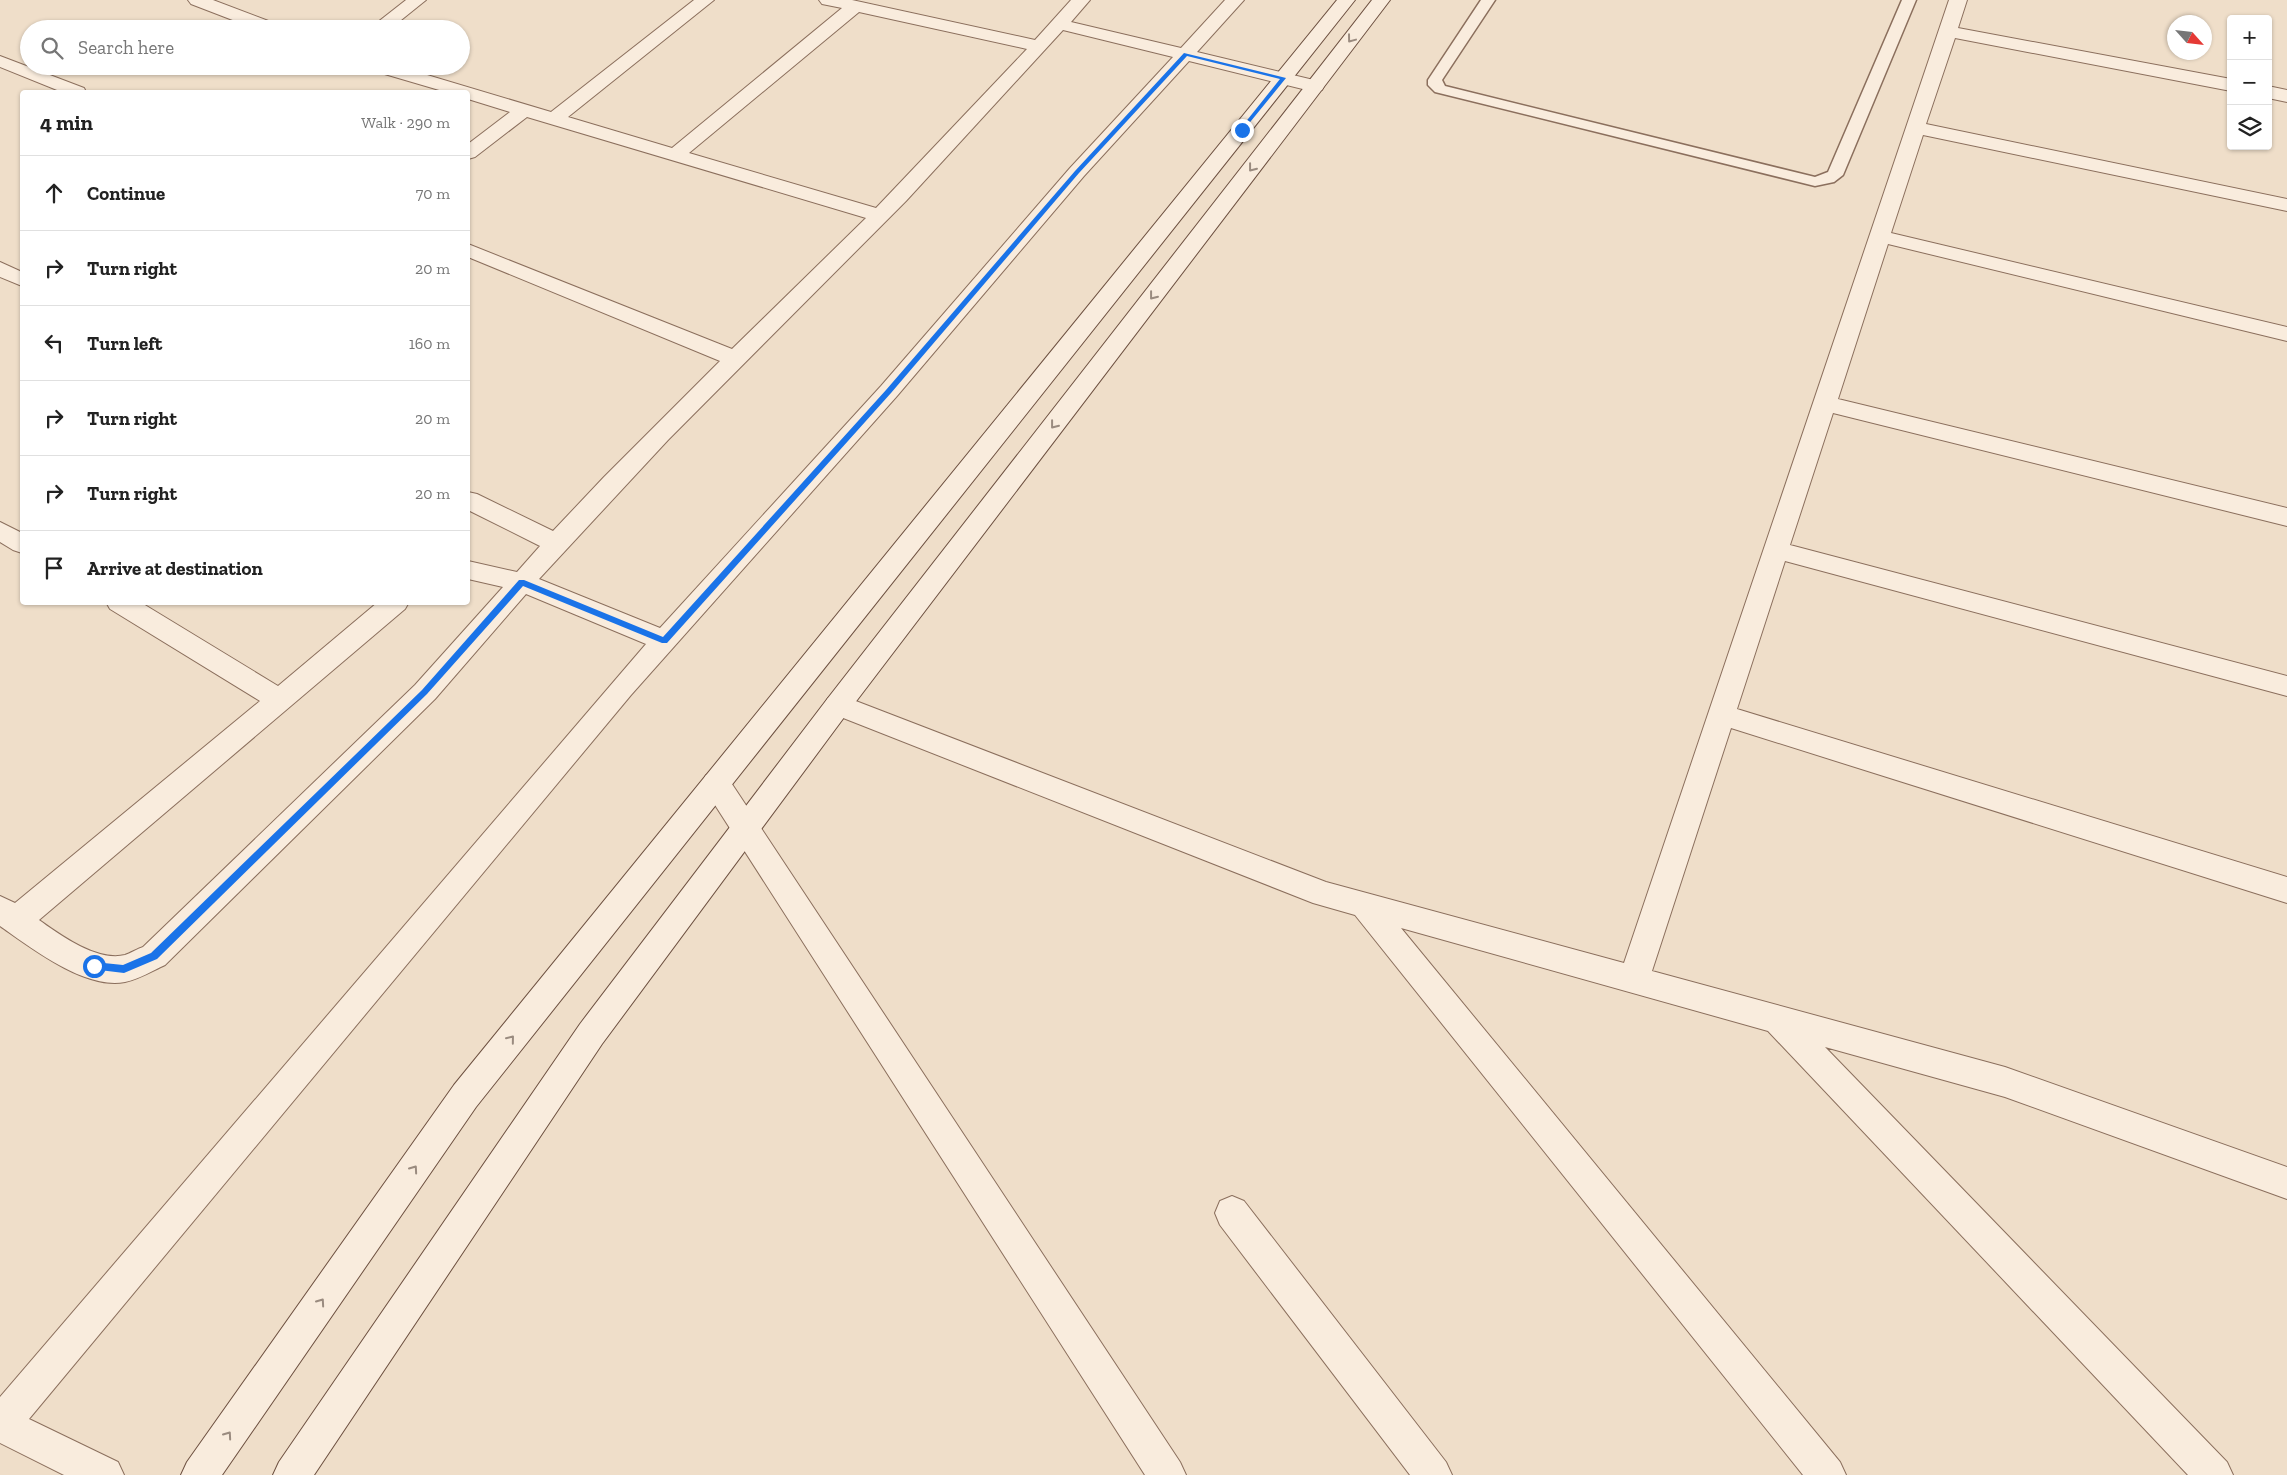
<!DOCTYPE html>
<meta charset="utf-8">
<style>
:root{--surface:#fff;--page:#f2f2f2;--text:#222;--muted:#767676;--line:#e0e0e0}
body{margin:0;font-family:"Zilla Slab",serif;background:var(--page);color:var(--text)}
.controls{position:absolute;right:15px;top:15px;display:grid;overflow:hidden;border-radius:5px;box-shadow:0 1px 4px #0004}
.controls button{width:45px;height:45px;display:grid;place-items:center;padding:0;border:0;border-bottom:1px solid var(--line);background:var(--surface);color:var(--text);font:25px sans-serif}
.compass{position:absolute;left:2167px;top:15px;width:45px;height:45px;border-radius:50%;background:var(--surface);box-shadow:0 1px 4px #0004;rotate:117deg}
.stop{position:absolute;width:15px;height:15px;margin:-11px;border:4px solid #1a73e8;border-radius:50%;background:#fff}
.stop.end{background:#1a73e8;border-color:#fff;box-shadow:0 1px 5px #0008}
.list{margin:0;padding:0;list-style:none}
h2{display:flex;justify-content:space-between;align-items:center;height:65px;margin:0;padding:0 20px;font-size:21px}
h2 small{font-size:16px;font-weight:400;color:var(--muted)}
.list li{display:grid;grid-template-columns:32px 1fr auto;gap:15px;align-items:center;box-sizing:border-box;height:75px;padding:0 20px;border-top:1px solid var(--line)}
.list b{display:block;font-size:19px;white-space:nowrap}
.list em{font-size:16px;font-style:normal;color:var(--muted)}
.icon{flex:none;width:28px;height:28px;fill:none;stroke:currentColor;stroke-width:2;stroke-linecap:round;stroke-linejoin:round}
.map{position:relative;flex:none;width:2287px;height:1475px;overflow:hidden}
.search{position:absolute;background:var(--surface);box-shadow:0 1px 4px #0004;left:20px;top:20px;width:450px;height:55px;display:flex;align-items:center;gap:12px;box-sizing:border-box;padding:0 18px;border-radius:28px;color:var(--muted);font-size:19px}
.panel{position:absolute;background:var(--surface);box-shadow:0 1px 4px #0004;left:20px;top:90px;width:450px;height:515px;border-radius:5px}
.map>svg:first-child{display:block}
.lines{fill:none;stroke-linecap:round;stroke-linejoin:round}
.lane-casing{stroke:#8b6f5d;stroke-width:3}
.street-casing{stroke:#8b6f5d;stroke-width:2}
.secondary-casing{stroke:#6d5040;stroke-width:2}
.lane{fill:#f9ecdd;fill-rule:evenodd}
.street{fill:#f9ecdd;fill-rule:evenodd}
.secondary{fill:#f9ecdd;fill-rule:evenodd}
.oneway{stroke:#9a8b7f}
.route{fill:#1a73e8}
</style>
<div class="map">
<svg width="2287" height="1475" viewBox="0 0 2287 1475">
<rect width="100%" height="100%" fill="#efdec9"/>
<g class="lines">
<defs>
<path id="lane" d="M 1481,0 L 1495,0 L 1442,80 L 1445,86 L 1815,177 L 1828,172 L 1902,0 L 1916,0 L 1843,175 L 1834,182 L 1815,186 L 1435,92 L 1428,85 L 1428,80 Z"/>
<path id="street" d="M 188,0 L 213,0 L 279,25 L 282,29 L 256,29 L 191,4 Z
M 406,0 L 426,0 L 390,29 L 369,29 Z
M 694,0 L 714,0 L 568,117 L 672,148 L 842,8 L 822,4 L 819,0 L 852,0 L 1035,40 L 1071,0 L 1090,0 L 1071,22 L 1181,48 L 1225,0 L 1244,0 L 1197,52 L 1322,82 L 1324,86 L 1322,90 L 1315,92 L 1189,61 L 1084,176 L 897,396 L 631,695 L 29,1419 L 118,1462 L 124,1475 L 64,1475 L 0,1443 L 0,1397 L 646,644 L 526,594 L 435,699 L 165,965 C 152,971 139,979 125,982 C 85,990 30,947 0,926 L 0,896 L 15,903 L 260,701 L 110,609 L 106,602 L 140,602 L 278,686 L 378,602 L 409,602 L 405,609 L 39,920 C 60,935 97,962 125,955 C 131,953 137,949 143,947 L 415,685 L 503,587 L 468,579 L 468,561 L 517,572 L 540,546 L 468,510 L 468,492 L 477,494 L 553,531 L 604,477 L 720,361 L 468,257 L 468,244 L 732,349 L 866,218 L 527,117 L 475,157 L 468,159 L 468,144 L 510,112 L 468,99 L 468,92 L 446,92 L 371,70 L 368,66 L 397,66 L 551,112 ZM 859,12 L 1027,49 L 876,208 L 689,153 ZM 1063,30 L 1173,57 L 1070,168 L 881,386 L 660,628 L 539,579 L 668,440 L 906,201 Z
M 1949,0 L 1967,0 L 1958,28 L 2231,79 L 2231,91 L 1955,38 L 1926,124 L 2287,199 L 2287,211 L 1923,135 L 1891,233 L 2287,327 L 2287,341 L 1888,244 L 1838,399 L 2287,508 L 2287,526 L 1833,413 L 1790,545 L 2287,676 L 2287,696 L 1785,561 L 1737,709 L 2287,877 L 2287,903 L 1731,728 L 1652,971 L 2005,1067 L 2287,1167 L 2287,1199 L 2005,1097 L 1825,1047 L 2227,1462 L 2233,1475 L 2188,1475 L 1768,1031 L 1401,928 L 1840,1462 L 1846,1475 L 1803,1475 L 1355,915 L 1313,903 L 828,712 L 824,705 L 828,698 L 838,695 L 848,698 L 1326,882 L 1624,963 Z
M 0,56 L 84,88 L 86,92 L 62,92 L 0,67 Z
M 2268,86 L 2287,90 L 2287,102 L 2268,98 Z
M 0,262 L 22,272 L 22,286 L 0,277 Z
M 0,522 L 22,533 L 22,553 L 13,550 L 0,542 Z
M 716,772 L 726,775 L 1180,1462 L 1186,1475 L 1145,1475 L 706,791 L 702,783 L 706,775 Z
M 1232,1196 L 1244,1201 L 1446,1462 L 1452,1475 L 1410,1475 L 1220,1225 L 1215,1213 L 1220,1201 Z"/>
<path id="secondary" d="M 1337,0 L 1355,0 L 476,1107 L 222,1475 L 181,1475 L 187,1462 L 454,1085 Z
M 1372,0 L 1390,0 L 848,712 L 602,1044 L 314,1475 L 273,1475 L 279,1462 L 580,1024 L 828,698 Z"/>
</defs>
<use href="#lane" class="lane-casing"/>
<use href="#street" class="street-casing"/>
<use href="#secondary" class="secondary-casing"/>
<use href="#lane" class="lane"/>
<use href="#street" class="street"/>
<use href="#secondary" class="secondary"/>
</g>
<defs><path id="oneway-chevron" d="M-2-3.5L2.5 0L-2 3.5" fill="none" stroke-width="1.6" stroke-linecap="round" stroke-linejoin="round" transform="scale(1.25)"/></defs>
<g class="oneway">
<use href="#oneway-chevron" transform="translate(1351 39) rotate(127)"/>
<use href="#oneway-chevron" transform="translate(1252 168) rotate(128)"/>
<use href="#oneway-chevron" transform="translate(1153 296) rotate(128)"/>
<use href="#oneway-chevron" transform="translate(1054 425) rotate(128)"/>
<use href="#oneway-chevron" transform="translate(511 1039) rotate(-51)"/>
<use href="#oneway-chevron" transform="translate(414 1169) rotate(-55)"/>
<use href="#oneway-chevron" transform="translate(321 1302) rotate(-55)"/>
<use href="#oneway-chevron" transform="translate(228 1435) rotate(-55)"/>
</g>
<path class="route" d="M 1184,53 L 1286,78 L 1242,132 L 1240,129 L 1280,79 L 1187,56 L 1079,173 L 891,393 L 667,643 L 662,643 L 523,586 L 427,694 L 157,959 L 124,973 L 91,969 L 90,966 L 94,962 L 123,965 L 151,953 L 422,690 L 519,580 L 524,580 L 663,637 L 886,390 L 1075,171 Z"/>
</svg>
<div class="controls">
<button>+</button>
<button>−</button>
<button><svg class="icon" aria-label="layers" viewBox="0 0 24 24"><path d="M12 4l9 5-9 5-9-5zM3 14l9 5 9-5"/></svg></button>
</div>
<svg class="compass" viewBox="-18 -18 36 36"><path d="M0-13l5 13h-10z" fill="#e53935"/><path d="M0 13l5-13h-10z" fill="#767676"/></svg>
<div class="stop" style="left:94px;top:966px"></div>
<div class="stop end" style="left:1242px;top:130px"></div>
<div class="search"><svg class="icon" aria-label="search" viewBox="0 0 24 24"><circle cx="10" cy="10" r="6"/><path d="M15 15l6 6"/></svg>Search here</div>
<section class="panel">
<h2>4 min<small>Walk · 290 m</small></h2>
<ul class="list">
<li><svg class="icon" aria-label="ahead" viewBox="0 0 24 24"><path d="M12 20V5M6 11l6-6 6 6"/></svg><div><b>Continue</b></div><em>70 m</em></li>
<li><svg class="icon" aria-label="right" viewBox="0 0 24 24"><path d="M7 20v-9h11M14 6l5 5-5 5"/></svg><div><b>Turn right</b></div><em>20 m</em></li>
<li><svg class="icon" aria-label="left" viewBox="0 0 24 24"><path d="M17 20v-9H6M10 6l-5 5 5 5"/></svg><div><b>Turn left</b></div><em>160 m</em></li>
<li><svg class="icon" aria-label="right" viewBox="0 0 24 24"><path d="M7 20v-9h11M14 6l5 5-5 5"/></svg><div><b>Turn right</b></div><em>20 m</em></li>
<li><svg class="icon" aria-label="right" viewBox="0 0 24 24"><path d="M7 20v-9h11M14 6l5 5-5 5"/></svg><div><b>Turn right</b></div><em>20 m</em></li>
<li><svg class="icon" aria-label="arrive" viewBox="0 0 24 24"><path d="M6 21V4h12l-3 4 3 4H6"/></svg><div><b>Arrive at destination</b></div></li>
</ul>
</section>
</div>
